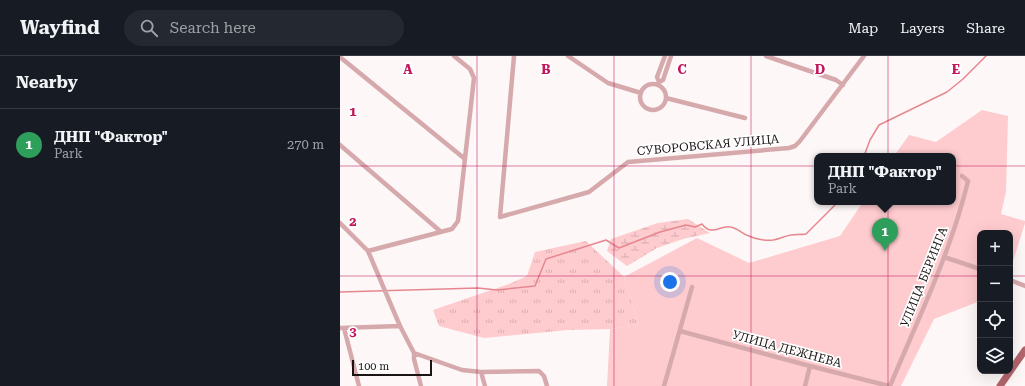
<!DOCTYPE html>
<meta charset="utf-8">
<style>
:root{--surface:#171b24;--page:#242831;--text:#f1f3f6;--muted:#9ea1a6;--line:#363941;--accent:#458a97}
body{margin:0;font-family:"Roboto Serif",serif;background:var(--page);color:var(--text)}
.controls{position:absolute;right:12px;bottom:12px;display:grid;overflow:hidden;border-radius:8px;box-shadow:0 4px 16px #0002}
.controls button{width:36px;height:36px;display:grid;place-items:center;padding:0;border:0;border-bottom:1px solid var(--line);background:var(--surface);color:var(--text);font:20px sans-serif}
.scale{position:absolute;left:12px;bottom:10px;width:80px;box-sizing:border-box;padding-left:4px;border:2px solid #1a1414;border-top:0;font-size:11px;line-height:14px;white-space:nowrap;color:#1a1414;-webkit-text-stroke:3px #fff;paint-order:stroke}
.you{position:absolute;left:330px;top:226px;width:14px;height:14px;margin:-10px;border:3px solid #fff;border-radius:50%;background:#1a73e8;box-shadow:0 0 0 6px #1a73e833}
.badge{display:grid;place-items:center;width:26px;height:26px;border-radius:50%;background:var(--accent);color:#fff;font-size:13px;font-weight:700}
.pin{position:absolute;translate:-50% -33px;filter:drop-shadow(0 1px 2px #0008)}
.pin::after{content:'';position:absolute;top:21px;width:14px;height:12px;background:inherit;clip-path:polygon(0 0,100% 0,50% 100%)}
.popup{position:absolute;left:474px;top:97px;width:142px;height:52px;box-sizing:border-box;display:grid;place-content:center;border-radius:8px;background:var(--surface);filter:drop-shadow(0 1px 3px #0005);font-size:13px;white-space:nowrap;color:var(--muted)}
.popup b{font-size:15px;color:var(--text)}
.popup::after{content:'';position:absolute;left:50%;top:100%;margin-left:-8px;border:8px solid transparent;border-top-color:var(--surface)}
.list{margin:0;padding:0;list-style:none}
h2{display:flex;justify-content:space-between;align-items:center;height:52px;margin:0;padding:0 16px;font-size:17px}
h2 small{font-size:13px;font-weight:400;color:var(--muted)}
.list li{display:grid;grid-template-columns:26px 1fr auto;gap:12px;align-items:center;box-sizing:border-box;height:72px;padding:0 16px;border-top:1px solid var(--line)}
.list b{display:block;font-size:15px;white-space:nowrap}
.list p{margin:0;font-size:13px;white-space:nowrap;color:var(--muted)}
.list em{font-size:13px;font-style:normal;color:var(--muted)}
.icon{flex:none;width:22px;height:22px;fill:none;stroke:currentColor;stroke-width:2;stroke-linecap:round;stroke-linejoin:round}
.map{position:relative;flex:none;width:685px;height:330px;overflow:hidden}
header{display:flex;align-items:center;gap:24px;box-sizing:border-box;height:56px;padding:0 20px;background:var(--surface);border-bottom:1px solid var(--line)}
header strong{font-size:19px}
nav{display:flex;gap:22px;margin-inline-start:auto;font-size:14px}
.search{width:280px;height:36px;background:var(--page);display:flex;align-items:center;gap:10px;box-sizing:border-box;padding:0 14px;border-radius:22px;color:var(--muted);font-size:15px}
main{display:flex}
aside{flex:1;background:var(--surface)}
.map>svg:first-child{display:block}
.grass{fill:url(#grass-tufts)}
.wetland{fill:url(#wetland-marsh)}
.garden{fill:#fecbce}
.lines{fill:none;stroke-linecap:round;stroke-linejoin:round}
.stream{stroke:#e68790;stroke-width:1.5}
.street{stroke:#d6a9ac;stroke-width:4.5}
.primary{stroke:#b2656c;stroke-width:7}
.grid{fill:none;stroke:#c2185b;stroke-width:1;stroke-opacity:0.55}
.labels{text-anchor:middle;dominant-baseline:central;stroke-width:3.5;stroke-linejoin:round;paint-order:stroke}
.street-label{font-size:12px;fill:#1a1414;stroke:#fff}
.grid-label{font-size:13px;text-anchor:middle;font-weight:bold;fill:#c2185b;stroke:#fff;stroke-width:3.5;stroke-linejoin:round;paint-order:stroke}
</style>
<header>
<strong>Wayfind</strong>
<div class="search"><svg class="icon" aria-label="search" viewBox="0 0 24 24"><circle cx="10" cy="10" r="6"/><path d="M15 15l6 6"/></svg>Search here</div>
<nav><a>Map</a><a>Layers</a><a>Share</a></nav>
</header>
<main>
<aside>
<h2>Nearby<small></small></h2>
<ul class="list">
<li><span class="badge" style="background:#2e9e5b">1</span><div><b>ДНП &quot;Фактор&quot;</b><p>Park</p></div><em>270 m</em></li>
</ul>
</aside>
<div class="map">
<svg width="685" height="330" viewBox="0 0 685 330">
<defs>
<pattern id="grass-tufts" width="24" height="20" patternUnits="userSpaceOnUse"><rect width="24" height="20" fill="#fecbce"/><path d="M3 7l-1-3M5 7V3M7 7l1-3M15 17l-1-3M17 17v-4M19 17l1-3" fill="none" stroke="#d9adb0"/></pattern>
<pattern id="wetland-marsh" width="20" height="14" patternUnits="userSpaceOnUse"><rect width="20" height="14" fill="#fecbce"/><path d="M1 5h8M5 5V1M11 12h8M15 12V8" fill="none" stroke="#d9adb0"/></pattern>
</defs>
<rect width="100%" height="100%" fill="#fef7f7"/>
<path class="grass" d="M 246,185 L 284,221 L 299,269 L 271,273 L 228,274 L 144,282 L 99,270 L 93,254 L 169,228 L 187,220 L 195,196 Z"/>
<path class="wetland" d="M 348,163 L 370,177 L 343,183 L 317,192 L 287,210 L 267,195 L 271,183 L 318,167 Z"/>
<path class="garden" d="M 642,54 L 668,60 L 666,136 L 661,158 L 685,165 L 685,167 L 670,215 L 670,177 L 640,177 L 640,245 L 594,263 L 561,330 L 267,330 L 270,273 L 299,269 L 284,221 L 357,182 L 409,207 L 500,180 L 523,146 L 613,146 L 613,100 L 554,100 L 569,79 L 596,86 Z"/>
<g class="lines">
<path class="stream" d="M 524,100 L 530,84 L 539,69 L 607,36 L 623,23 L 646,0
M 0,236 L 138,232 L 157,234 L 195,230 L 206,203 L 266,184 L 279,192 L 320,176 L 346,169 L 355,171 L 362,168 C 372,181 380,169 390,171 C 399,172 401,178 409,180 C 415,183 426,185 433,184 C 439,183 445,180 451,179 C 456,178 461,179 466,178 L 498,146"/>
<path class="street" d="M 174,0 L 160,161 L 249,136 L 288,106 L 449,92 L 455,90 L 460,85 L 524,0
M 228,0 L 268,27 L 301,37
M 426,0 L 496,24 L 503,29
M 0,1 L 125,103
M 319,26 L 323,24 L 331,0
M300 41a13 13 0 1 1 26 0a13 13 0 1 1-26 0Z
M 318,29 L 319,26 L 317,21 L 325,0
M 326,42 L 405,62
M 0,89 L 100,175
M 0,167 L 28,195 L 112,173 L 118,165 L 134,22 L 130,13 L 114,0
M 28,195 L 60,270
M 604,201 L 640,213
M 670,224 L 685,230
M 0,272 L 60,270 L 74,297 L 122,314 L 141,316 L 199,315 L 204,320 L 207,330
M 4,272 L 19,330
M 340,275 L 470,310 L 549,330
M 74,297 L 74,303 L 81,330
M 141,316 L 145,330
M 324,330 L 352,231
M 465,330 L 470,310
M 550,330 C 578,263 611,196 628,125 L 622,120"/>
<path class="primary" d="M 660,330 L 685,294"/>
</g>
<path class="grid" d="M 137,0 L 137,330M 274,0 L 274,330M 411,0 L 411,330M 548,0 L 548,330M 0,110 L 685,110M 0,220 L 640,220M 670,220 L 685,220"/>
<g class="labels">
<g class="street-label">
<text transform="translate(368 89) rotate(-5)">СУВОРОВСКАЯ УЛИЦА</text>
<text transform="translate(584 221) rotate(-68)">УЛИЦА БЕРИНГА</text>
<text transform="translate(447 293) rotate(15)">УЛИЦА ДЕЖНЕВА</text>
</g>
</g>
<g class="grid-label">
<text x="68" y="18">A</text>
<text x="206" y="18">B</text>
<text x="342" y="18">C</text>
<text x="480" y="18">D</text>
<text x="616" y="18">E</text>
<text x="13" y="60">1</text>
<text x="13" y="170">2</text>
<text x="13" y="280">3</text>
</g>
</svg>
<div class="controls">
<button>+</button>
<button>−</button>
<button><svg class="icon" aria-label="locate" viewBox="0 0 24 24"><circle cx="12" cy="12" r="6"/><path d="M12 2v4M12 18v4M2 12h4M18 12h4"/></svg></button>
<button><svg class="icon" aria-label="layers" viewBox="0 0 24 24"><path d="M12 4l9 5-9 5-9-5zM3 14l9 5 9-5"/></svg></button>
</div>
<div class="scale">100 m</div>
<div class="you"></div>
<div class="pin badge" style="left:545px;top:195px;background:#2e9e5b">1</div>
<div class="popup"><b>ДНП &quot;Фактор&quot;</b>Park</div>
</div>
</main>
